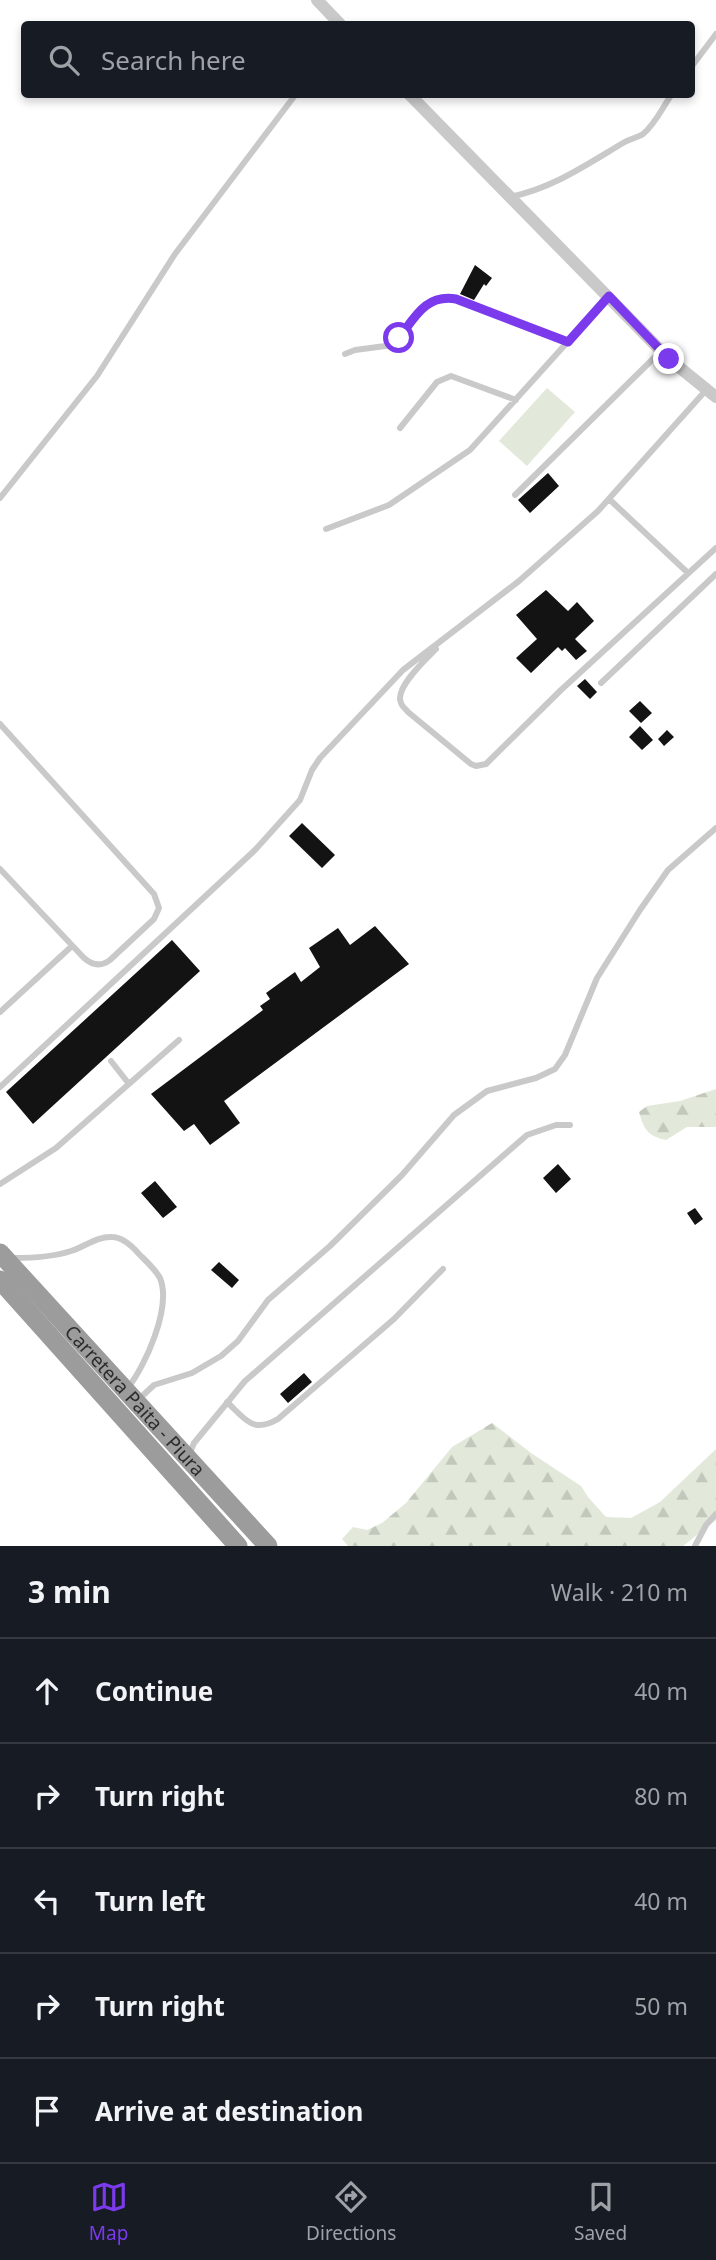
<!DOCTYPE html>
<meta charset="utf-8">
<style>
:root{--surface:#171b24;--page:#242831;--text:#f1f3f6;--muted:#9ea1a6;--line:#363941;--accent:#7c3aed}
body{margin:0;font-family:"Noto Sans",sans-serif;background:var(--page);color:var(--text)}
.stop{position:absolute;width:21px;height:21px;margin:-16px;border:5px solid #7c3aed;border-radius:50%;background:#fff}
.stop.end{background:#7c3aed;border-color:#fff;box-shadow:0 2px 7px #0008}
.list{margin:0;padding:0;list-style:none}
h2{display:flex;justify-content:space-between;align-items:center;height:91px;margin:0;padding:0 28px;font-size:30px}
h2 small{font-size:23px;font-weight:400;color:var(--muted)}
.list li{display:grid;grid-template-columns:46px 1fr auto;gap:21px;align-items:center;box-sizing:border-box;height:105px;padding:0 28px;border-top:2px solid var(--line)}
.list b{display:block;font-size:26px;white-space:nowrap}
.list em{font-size:23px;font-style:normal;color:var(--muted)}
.icon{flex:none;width:38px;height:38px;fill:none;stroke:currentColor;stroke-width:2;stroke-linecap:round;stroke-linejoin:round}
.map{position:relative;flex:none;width:716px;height:1546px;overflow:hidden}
.search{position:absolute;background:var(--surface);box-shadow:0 4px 10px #0003;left:21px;right:21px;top:21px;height:77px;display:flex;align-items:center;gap:18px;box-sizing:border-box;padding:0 24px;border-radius:7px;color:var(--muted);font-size:26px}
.sheet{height:616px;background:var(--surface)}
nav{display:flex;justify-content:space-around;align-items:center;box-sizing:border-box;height:98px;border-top:2px solid var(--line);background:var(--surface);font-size:19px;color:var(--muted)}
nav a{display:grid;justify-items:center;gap:4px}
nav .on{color:var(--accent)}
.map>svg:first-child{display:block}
.green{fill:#e2e9da}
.forest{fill:url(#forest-firs)}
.building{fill:#131313}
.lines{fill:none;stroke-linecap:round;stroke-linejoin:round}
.service{stroke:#c9c9c9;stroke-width:6}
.minor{stroke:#c9c9c9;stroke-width:12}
.trunk{stroke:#9c9c9c;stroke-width:19}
.route{stroke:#7c3aed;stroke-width:9}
.labels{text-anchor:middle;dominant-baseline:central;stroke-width:7;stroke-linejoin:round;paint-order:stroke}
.street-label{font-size:19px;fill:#2c2c2c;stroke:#fff}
</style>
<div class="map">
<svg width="716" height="1546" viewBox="0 0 716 1546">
<defs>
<pattern id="forest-firs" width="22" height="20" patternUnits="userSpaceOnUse" patternTransform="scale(1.75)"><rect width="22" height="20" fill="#e2e9da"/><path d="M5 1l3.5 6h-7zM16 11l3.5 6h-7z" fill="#c2c8bb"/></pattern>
</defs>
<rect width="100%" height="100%" fill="#fff"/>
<path class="green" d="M 547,388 L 575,412 L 527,466 L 499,441 Z"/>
<path class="forest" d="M 716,1089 L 716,1127 L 687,1127 L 666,1140 C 648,1136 644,1130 639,1112 L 647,1106 L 680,1101 Z
M 492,1423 L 531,1453 L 581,1486 L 588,1497 L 606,1517 L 631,1518 L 660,1502 L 716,1449 L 716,1520 L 683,1546 L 348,1546 L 342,1539 L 353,1527 L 367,1530 L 382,1523 L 406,1503 L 452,1447 Z"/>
<path class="building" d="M 475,265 L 492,278 L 486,286 L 484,284 L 474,300 L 460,294 Z
M 548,473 L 559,486 L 530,513 L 518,500 Z
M 546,590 L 568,611 L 577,602 L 594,621 L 575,639 L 587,651 L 576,660 L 565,648 L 562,651 L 558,647 L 531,673 L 516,658 L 537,639 L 516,615 Z
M 585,679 L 597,692 L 590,699 L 577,686 Z
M 640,701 L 652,713 L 641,723 L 629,711 Z
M 640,726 L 653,740 L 642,750 L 629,737 Z
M 667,730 L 674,737 L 664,746 L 658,739 Z
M 302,823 L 335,855 L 322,868 L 289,836 Z
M 375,926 L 409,964 L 224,1101 L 240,1123 L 210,1145 L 194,1124 L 184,1131 L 151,1094 L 263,1010 L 260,1006 L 270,999 L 266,993 L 295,972 L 301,982 L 320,967 L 309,948 L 338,928 L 350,945 Z
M 172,940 L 200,971 L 33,1124 L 6,1092 Z
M 558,1164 L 571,1179 L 556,1193 L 543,1178 Z
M 155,1181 L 177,1207 L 163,1218 L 141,1193 Z
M 695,1208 L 703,1219 L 695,1225 L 687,1213 Z
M 219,1262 L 239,1280 L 232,1288 L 211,1270 Z
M 304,1373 L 312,1382 L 288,1403 L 280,1394 Z"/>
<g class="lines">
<path class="service" d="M 692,66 L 716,34
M 510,197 C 553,188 586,165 623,143 C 629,139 637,138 643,134 C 656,123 662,108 672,94
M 345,354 L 355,350 L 393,345 C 413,325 422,293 456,299 L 568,342
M 400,428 L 437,382 L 451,376 L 516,400
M 515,495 L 661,351
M 0,498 L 97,376 L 175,254 L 296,94
M 609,499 L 688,573
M 326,529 L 389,505 L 470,450 L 609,296
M 436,649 C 426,659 394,688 401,703 C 402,707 406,709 408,712 L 471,764 L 476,766 L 486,764 L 561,690 L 716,548
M 601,683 L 716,574
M 0,724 L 154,894 L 159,908 L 154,919 L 110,960 C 101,967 92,965 84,958 L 0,869
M 0,1012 L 72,946
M 111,1061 L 129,1084
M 0,1087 L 255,850 L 300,800 L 312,770 L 320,758 L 403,670 L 519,581 L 598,511 L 707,389
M 0,1184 L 56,1148 L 179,1040
M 13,1258 C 32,1258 53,1257 71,1251 C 84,1247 98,1236 112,1237 C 122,1237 132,1246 139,1254 C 146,1261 155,1269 160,1278 C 172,1307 145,1367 127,1389
M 138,1400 L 154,1385 L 192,1373 L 221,1356 L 238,1341 L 268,1300 L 330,1246 L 402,1175 L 454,1115 L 487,1091 L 536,1078 L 555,1069 L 565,1055 L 597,978 L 640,910 L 668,870 L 716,828
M 227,1402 C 245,1419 253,1434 278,1419 L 394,1319 L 443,1269
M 189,1455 L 194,1443 L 245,1381 L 527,1135 L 556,1125 L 570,1125
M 695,1546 L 706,1525 L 716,1514"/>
<path class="minor" d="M 317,0 L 340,24
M 409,94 L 669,359 L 716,397"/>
<g class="trunk">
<path id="s1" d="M 0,1253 L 268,1546"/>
<path d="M 0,1280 L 238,1546"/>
</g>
</g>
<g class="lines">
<path class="route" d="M 399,338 C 415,317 426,294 456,299 L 568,342 L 609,296 L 669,359"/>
</g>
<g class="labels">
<g class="street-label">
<text stroke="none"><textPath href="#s1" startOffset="200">Carretera Paita - Piura</textPath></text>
</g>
</g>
</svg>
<div class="stop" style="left:399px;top:338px"></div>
<div class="stop end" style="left:669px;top:359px"></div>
<div class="search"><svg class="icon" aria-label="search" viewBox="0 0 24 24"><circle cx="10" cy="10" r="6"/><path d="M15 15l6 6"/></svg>Search here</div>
</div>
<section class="sheet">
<h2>3 min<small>Walk · 210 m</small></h2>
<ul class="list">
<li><svg class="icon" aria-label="ahead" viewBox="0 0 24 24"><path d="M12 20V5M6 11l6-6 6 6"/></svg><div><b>Continue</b></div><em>40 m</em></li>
<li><svg class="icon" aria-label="right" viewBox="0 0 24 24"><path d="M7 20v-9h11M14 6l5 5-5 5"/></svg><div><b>Turn right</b></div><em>80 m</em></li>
<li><svg class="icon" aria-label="left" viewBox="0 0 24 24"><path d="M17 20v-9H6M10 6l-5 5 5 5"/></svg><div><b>Turn left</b></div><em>40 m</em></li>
<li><svg class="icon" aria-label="right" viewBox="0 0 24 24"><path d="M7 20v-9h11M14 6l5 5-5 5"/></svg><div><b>Turn right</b></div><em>50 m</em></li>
<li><svg class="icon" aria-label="arrive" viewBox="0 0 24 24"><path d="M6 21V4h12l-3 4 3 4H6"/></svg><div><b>Arrive at destination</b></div></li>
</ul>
</section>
<nav>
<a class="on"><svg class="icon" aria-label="map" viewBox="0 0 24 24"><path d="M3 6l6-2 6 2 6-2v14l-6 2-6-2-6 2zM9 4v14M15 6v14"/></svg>Map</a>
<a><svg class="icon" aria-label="directions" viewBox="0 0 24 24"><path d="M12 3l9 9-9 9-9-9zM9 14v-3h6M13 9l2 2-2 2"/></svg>Directions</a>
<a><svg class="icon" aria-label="saved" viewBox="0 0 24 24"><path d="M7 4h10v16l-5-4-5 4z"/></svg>Saved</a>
</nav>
